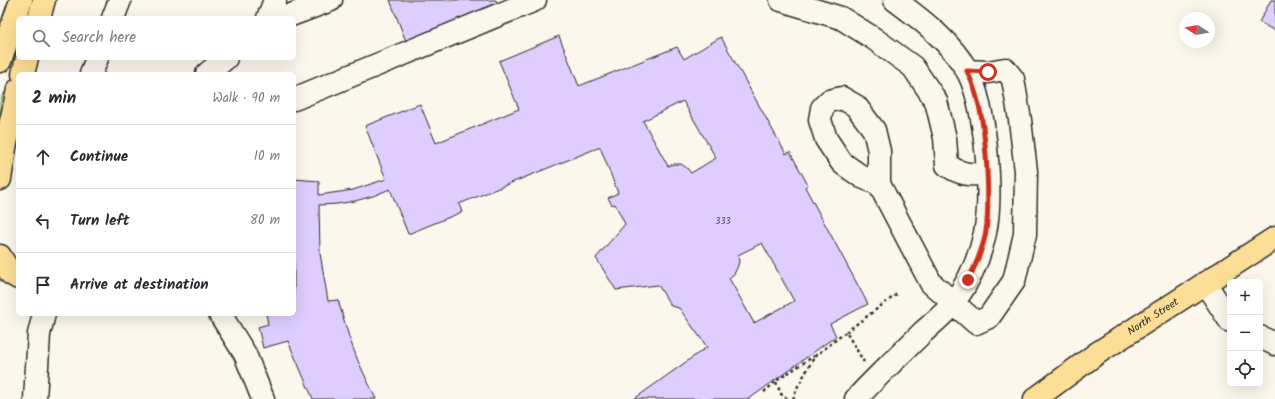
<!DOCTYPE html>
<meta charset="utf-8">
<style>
:root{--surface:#fff;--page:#f7f7f7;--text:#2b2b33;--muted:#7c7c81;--line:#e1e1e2}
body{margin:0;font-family:Kalam,sans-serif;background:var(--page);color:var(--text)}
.controls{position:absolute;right:12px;bottom:12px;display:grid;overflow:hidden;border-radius:6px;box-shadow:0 4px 16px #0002}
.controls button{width:36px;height:36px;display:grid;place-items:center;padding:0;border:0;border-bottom:1px solid var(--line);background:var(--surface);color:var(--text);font:20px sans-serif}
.compass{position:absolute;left:1179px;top:12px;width:36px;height:36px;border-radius:50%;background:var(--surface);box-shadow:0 4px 16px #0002;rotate:281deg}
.stop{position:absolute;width:12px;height:12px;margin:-9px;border:3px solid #c8321e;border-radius:50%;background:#fff}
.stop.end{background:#c8321e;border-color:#fff;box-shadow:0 1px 4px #0008}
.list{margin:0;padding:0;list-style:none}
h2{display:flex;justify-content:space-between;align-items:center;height:52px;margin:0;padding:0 16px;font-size:17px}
h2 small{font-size:13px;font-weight:400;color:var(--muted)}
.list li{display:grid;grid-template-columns:26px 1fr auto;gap:12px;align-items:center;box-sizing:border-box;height:64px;padding:0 16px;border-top:1px solid var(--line)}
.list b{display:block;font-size:15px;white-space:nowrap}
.list em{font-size:13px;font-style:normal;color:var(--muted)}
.icon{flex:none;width:22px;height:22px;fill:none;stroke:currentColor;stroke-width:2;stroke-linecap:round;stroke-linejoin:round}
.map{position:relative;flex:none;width:1275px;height:399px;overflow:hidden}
.search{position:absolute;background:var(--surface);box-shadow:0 4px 16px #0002;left:16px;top:16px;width:280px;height:44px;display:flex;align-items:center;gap:10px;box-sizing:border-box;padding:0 14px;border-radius:6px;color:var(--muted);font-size:15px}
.panel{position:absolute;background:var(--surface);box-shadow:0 4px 16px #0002;left:16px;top:72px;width:280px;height:244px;border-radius:6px}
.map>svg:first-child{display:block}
.grass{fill:#a5dea2;stroke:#688466}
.building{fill:#decdfe;stroke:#2b2b2b;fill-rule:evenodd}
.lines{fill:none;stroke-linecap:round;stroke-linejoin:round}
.minor-casing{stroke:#2b2b2b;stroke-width:25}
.major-casing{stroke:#2b2b2b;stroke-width:25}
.path{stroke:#2b2b2b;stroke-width:2.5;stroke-dasharray:3 3;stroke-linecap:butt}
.minor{stroke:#fbf7ec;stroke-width:22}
.major{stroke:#fcde96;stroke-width:22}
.route{stroke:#c8321e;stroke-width:5}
.labels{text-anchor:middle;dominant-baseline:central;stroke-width:3;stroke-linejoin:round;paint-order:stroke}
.number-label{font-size:9px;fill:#585460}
.street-label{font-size:11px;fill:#2b2b2b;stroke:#fbf7ec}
</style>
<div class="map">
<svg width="1275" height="399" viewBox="0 0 1275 399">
<rect width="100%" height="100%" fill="#fbf7ec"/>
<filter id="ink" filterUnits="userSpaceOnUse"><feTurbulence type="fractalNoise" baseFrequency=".025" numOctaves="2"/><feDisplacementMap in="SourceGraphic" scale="8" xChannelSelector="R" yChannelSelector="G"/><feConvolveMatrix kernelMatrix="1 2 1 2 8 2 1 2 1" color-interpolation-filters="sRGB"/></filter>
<g filter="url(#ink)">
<path class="grass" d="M 3,93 L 8,95 L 0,135 L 0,103 Z"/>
<path class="building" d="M 390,0 L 496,0 L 499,8 L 407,44 Z
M 1271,0 L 1275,0 L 1275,31 L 1259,22 Z
M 559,36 L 579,86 L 677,47 L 684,59 L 721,37 L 786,154 L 790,152 L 808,185 L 805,187 L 868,304 L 830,324 L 836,336 L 749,399 L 634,399 L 707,347 L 679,308 L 671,306 L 658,285 L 616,290 L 596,258 L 625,224 L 615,204 L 612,205 L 608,198 L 618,193 L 600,147 L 459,204 L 462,212 L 408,234 L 390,189 L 373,196 L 355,201 L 337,204 L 319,205 L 320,253 L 328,301 L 338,300 L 349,337 L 358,361 L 376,399 L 313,399 L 288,341 L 263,348 L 258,327 L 268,324 L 266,314 L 294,314 L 294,179 L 319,181 L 319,195 L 353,190 L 386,179 L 365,126 L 420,104 L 436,143 L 519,109 L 499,61 ZM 683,101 L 716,158 L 691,173 L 687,168 L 681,164 L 674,164 L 668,166 L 643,121 ZM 762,243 L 794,301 L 754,323 L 729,278 L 734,274 L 737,268 L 739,262 L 738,255 Z"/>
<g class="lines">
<defs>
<path id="minor" d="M 781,0 L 841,18 L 873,38 L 913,67 L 936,101 L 945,138 L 947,165 C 961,175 971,175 987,174
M 113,18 L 120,0
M 268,18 L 275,0
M 283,18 L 331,0
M 91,74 L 97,58
M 207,74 L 226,58
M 294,99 L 535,0
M 879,184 L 879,151 L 874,130 L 856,106 L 842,98 L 829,101 L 822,108 L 820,120 L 826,139 L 842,163 L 862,177 L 879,184 L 931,283 L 976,323 L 989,317 L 1014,281 L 1025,234 L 1026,171 L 1020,120 L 1013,79 L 1005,69 L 988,72 L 967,71
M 1205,283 L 1230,321
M 220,314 L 245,354 L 263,399
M 1260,337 L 1275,344
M 35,399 L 39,334 L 44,314
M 856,399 C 877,376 900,355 922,333 C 933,323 946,313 955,301 C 969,281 980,257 985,233 C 993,194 986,107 968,72 C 951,42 922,20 895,0"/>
<g id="major">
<path d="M 39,18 L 44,0"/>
<path d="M 0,61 L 21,0"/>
<path d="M 23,74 L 27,58"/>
<path d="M 0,179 L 5,148 L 18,90"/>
<path d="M 0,256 L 11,274 L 18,278"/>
<path id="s1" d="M 1035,399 L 1096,354 L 1275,238"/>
</g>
</defs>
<use href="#minor" class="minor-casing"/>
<use href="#major" class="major-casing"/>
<path class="path" d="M 846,332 L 897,294
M 776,382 L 781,394 L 788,399
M 764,392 L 779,379 L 814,356
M 793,399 L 798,386 L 815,356 L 846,332 L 864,362"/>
<use href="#minor" class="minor"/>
<use href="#major" class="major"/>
</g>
</g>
<g class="lines" filter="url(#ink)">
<path class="route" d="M 968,280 C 976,265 983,249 986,231 C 989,211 988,191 987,170 C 985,136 982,102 967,71 L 988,72"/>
</g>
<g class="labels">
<g class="number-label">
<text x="723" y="221">333</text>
</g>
<g class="street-label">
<text stroke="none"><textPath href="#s1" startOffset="144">North Street</textPath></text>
</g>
</g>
</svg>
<div class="controls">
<button>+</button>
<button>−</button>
<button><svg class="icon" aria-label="locate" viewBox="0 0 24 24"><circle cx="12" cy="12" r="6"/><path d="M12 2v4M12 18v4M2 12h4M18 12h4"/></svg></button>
</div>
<svg class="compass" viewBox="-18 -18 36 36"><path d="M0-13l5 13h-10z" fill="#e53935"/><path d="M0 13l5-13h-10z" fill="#7c7c81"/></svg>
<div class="stop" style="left:988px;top:72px"></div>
<div class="stop end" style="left:968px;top:280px"></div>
<div class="search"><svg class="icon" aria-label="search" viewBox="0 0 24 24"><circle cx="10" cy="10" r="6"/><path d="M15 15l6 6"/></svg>Search here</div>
<section class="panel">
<h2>2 min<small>Walk · 90 m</small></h2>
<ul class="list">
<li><svg class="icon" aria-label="ahead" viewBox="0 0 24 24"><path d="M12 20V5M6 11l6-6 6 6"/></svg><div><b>Continue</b></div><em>10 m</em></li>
<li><svg class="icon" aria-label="left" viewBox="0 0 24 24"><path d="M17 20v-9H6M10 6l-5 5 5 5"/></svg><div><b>Turn left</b></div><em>80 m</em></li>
<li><svg class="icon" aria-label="arrive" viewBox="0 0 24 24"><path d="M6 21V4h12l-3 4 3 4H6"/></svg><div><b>Arrive at destination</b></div></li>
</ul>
</section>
</div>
